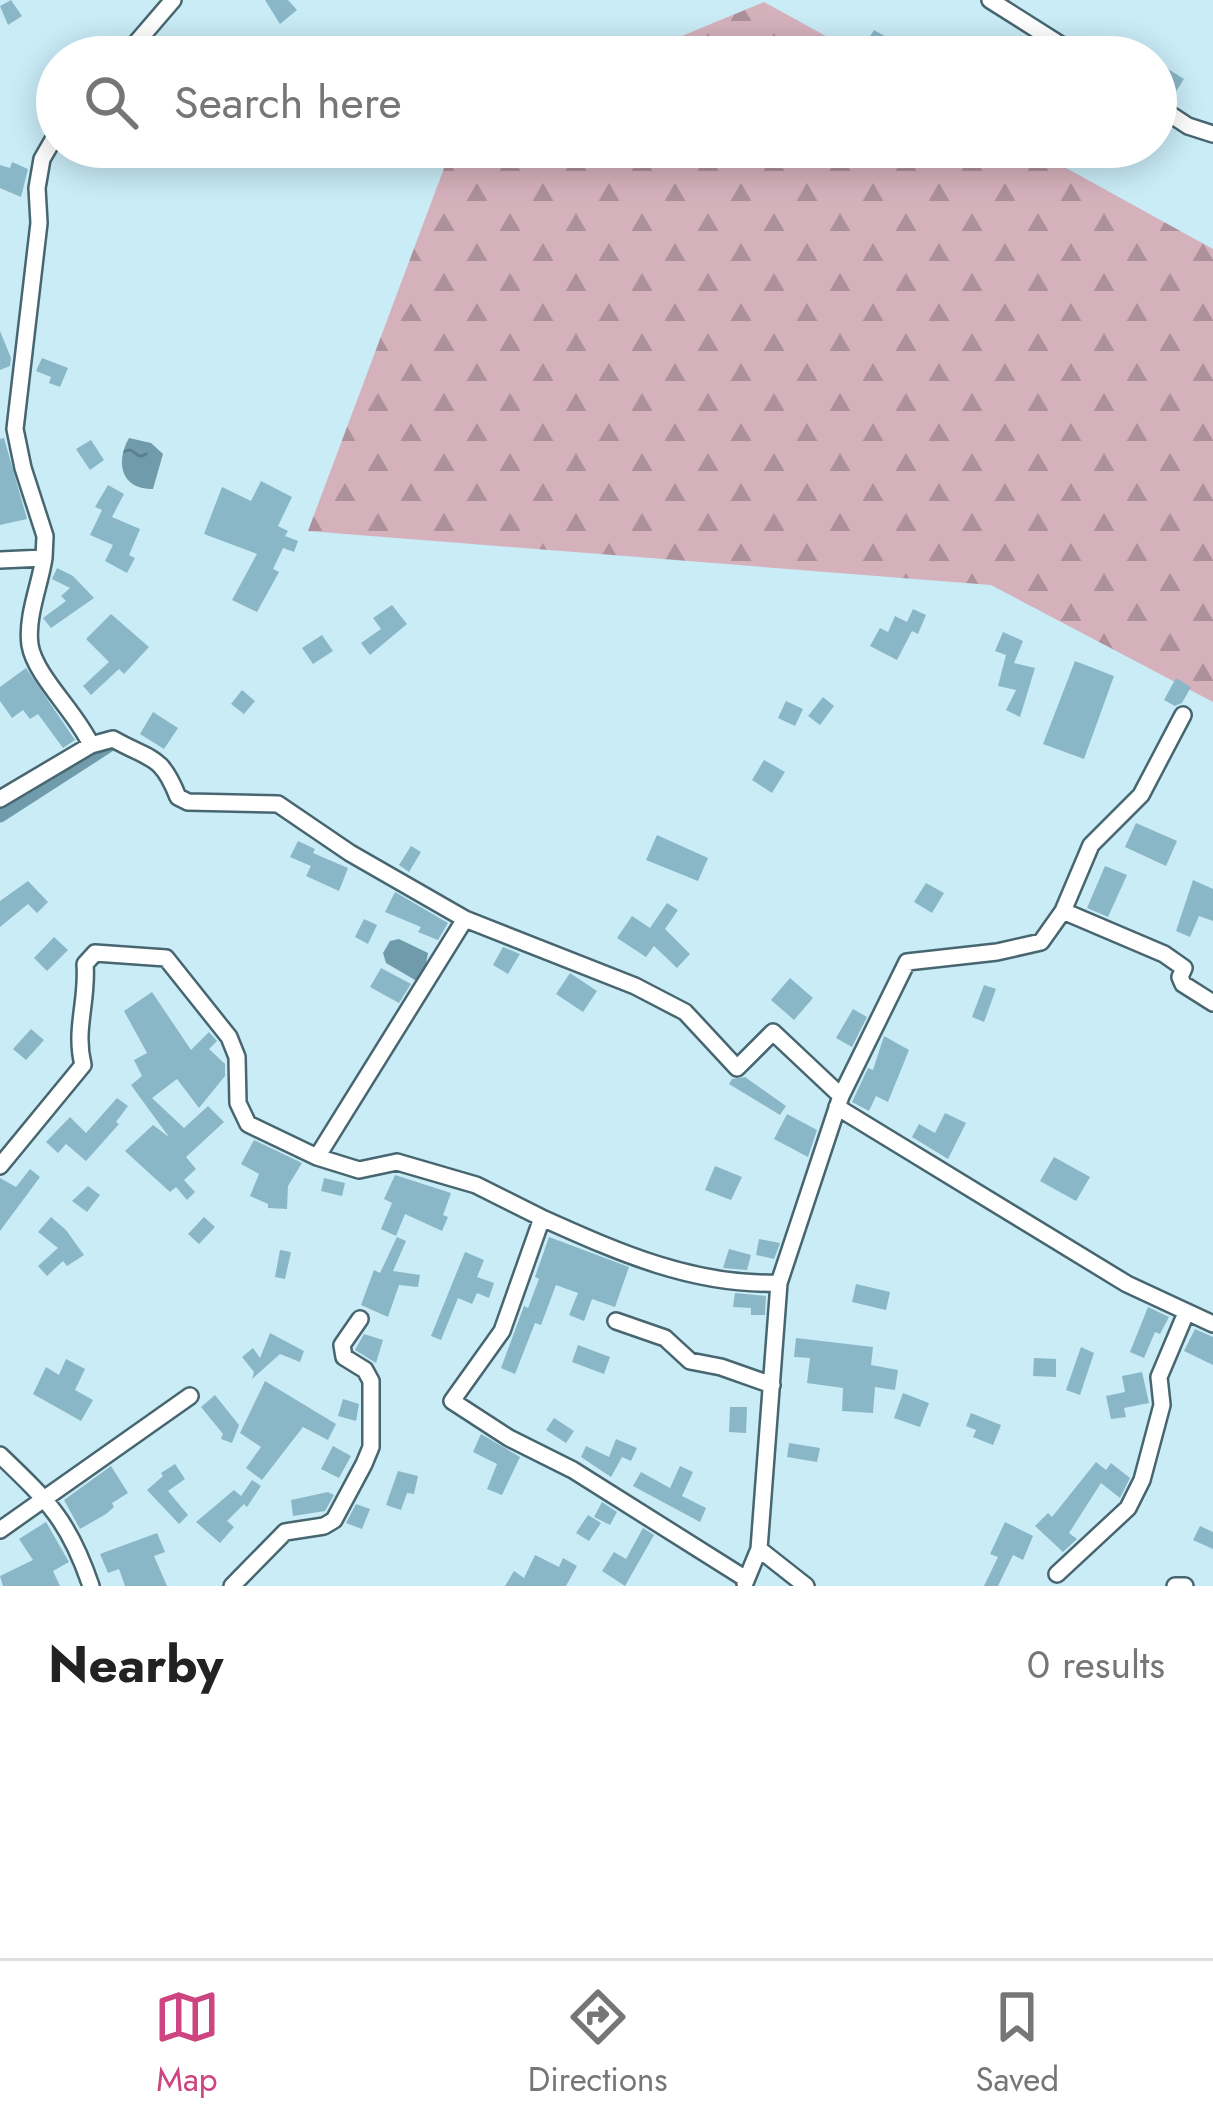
<!DOCTYPE html>
<style>
:root{--surface:#fff;--page:#f2f2f2;--text:#222;--muted:#767676;--line:#e0e0e0;--accent:#cd4480}
body{margin:0;font-family:Jost,sans-serif;background:var(--page);color:var(--text)}
.list{margin:0;padding:0;list-style:none}
h2{display:flex;justify-content:space-between;align-items:center;height:156px;margin:0;padding:0 48px;font-size:51px}
h2 small{font-size:39px;font-weight:400;color:var(--muted)}
.icon{flex:none;width:66px;height:66px;fill:none;stroke:currentColor;stroke-width:2;stroke-linecap:round;stroke-linejoin:round}
.map{position:relative;flex:none;width:1213px;height:1586px;overflow:hidden}
.search{position:absolute;background:var(--surface);box-shadow:0 6px 30px #0003;left:36px;right:36px;top:36px;height:132px;display:flex;align-items:center;gap:30px;box-sizing:border-box;padding:0 42px;border-radius:66px;color:var(--muted);font-size:45px}
.sheet{height:372px;background:var(--surface)}
nav{display:flex;justify-content:space-around;align-items:center;box-sizing:border-box;height:168px;border-top:3px solid var(--line);background:var(--surface);font-size:33px;color:var(--muted)}
nav a{display:grid;justify-items:center;gap:6px}
nav .on{color:var(--accent)}
.map>svg:first-child{display:block}
.forest{fill:url(#forest-firs)}
.water{fill:url(#water-ripples)}
.lines{fill:none;stroke-linecap:round;stroke-linejoin:round}
.canal{stroke:#6f9baa;stroke-width:15}
.building{fill:#8ab7c7}
.street-casing{stroke:#476670;stroke-width:20}
.street{stroke:#fff;stroke-width:15}
</style>
<div class="map">
<svg width="1213" height="1586" viewBox="0 0 1213 1586">
<defs>
<pattern id="forest-firs" width="22" height="20" patternUnits="userSpaceOnUse" patternTransform="scale(3)"><rect width="22" height="20" fill="#d5b1bc"/><path d="M5 1l3.5 6h-7zM16 11l3.5 6h-7z" fill="#ad919a"/></pattern>
<pattern id="water-ripples" width="26" height="14" patternUnits="userSpaceOnUse" patternTransform="scale(3)"><rect width="26" height="14" fill="#6f9baa"/><path d="M2 4q2-2 4 0t4 0M15 11q2-2 4 0t4 0" fill="none" stroke="#5b7f8c"/></pattern>
</defs>
<rect width="100%" height="100%" fill="#c9ecf7"/>
<path class="forest" d="M 764,2 L 864,57 L 631,57 Z
M 452,147 L 1028,147 L 1213,249 L 1213,702 L 991,585 L 308,531 Z"/>
<path class="water" d="M 129,438 L 151,443 L 163,454 L 153,489 C 121,490 115,462 129,438 Z
M 399,939 L 428,953 L 423,979 L 415,980 L 386,963 L 383,953 L 390,941 Z"/>
<g class="lines">
<path class="canal" d="M 0,815 L 110,744"/>
</g>
<path class="building" d="M 11,0 L 22,16 L 8,25 L 0,6 Z
M 265,0 L 288,0 L 297,10 L 280,24 Z
M 874,30 L 890,39 L 879,57 L 861,51 Z
M 1165,67 L 1184,79 L 1175,93 L 1156,81 Z
M 12,162 L 28,169 L 21,197 L 0,188 L 0,165 L 10,168 Z
M 0,331 L 11,358 L 10,366 L 0,370 Z
M 42,358 L 68,368 L 60,387 L 49,383 L 51,377 L 36,371 Z
M 4,438 L 27,519 L 0,525 L 0,439 Z
M 91,440 L 104,460 L 90,470 L 76,449 Z
M 261,481 L 292,497 L 278,526 L 288,531 L 285,536 L 298,541 L 294,552 L 283,548 L 273,569 L 279,572 L 257,612 L 232,600 L 257,554 L 204,534 L 222,487 L 251,501 Z
M 108,485 L 124,494 L 112,517 L 140,529 L 129,555 L 135,558 L 127,573 L 105,561 L 113,545 L 90,535 L 102,510 L 95,507 Z
M 57,568 L 73,576 L 94,598 L 51,628 L 43,618 L 66,601 L 61,596 L 70,588 L 52,579 Z
M 392,605 L 407,624 L 370,655 L 361,643 L 381,629 L 373,618 Z
M 913,609 L 926,615 L 918,634 L 912,631 L 897,660 L 870,646 L 880,628 L 888,632 L 895,616 L 907,622 Z
M 111,614 L 149,647 L 124,674 L 119,669 L 91,695 L 83,686 L 109,662 L 86,639 Z
M 1003,632 L 1023,641 L 1014,663 L 1035,668 L 1020,717 L 1006,710 L 1016,690 L 998,686 L 1006,655 L 995,651 Z
M 322,635 L 333,651 L 313,664 L 302,648 Z
M 1075,661 L 1114,676 L 1084,759 L 1043,744 Z
M 26,668 L 75,740 L 63,748 L 38,714 L 30,719 L 23,710 L 12,718 L 0,701 L 0,687 Z
M 1176,678 L 1191,687 L 1182,703 L 1175,706 L 1164,700 Z
M 242,690 L 255,701 L 244,714 L 231,704 Z
M 823,697 L 834,706 L 820,725 L 808,716 Z
M 786,701 L 803,709 L 795,726 L 778,718 Z
M 153,712 L 178,728 L 164,749 L 140,734 Z
M 764,760 L 785,772 L 772,793 L 752,780 Z
M 1136,823 L 1177,841 L 1166,866 L 1125,847 Z
M 657,835 L 708,858 L 698,881 L 646,860 Z
M 298,841 L 315,849 L 313,853 L 348,868 L 339,891 L 306,876 L 311,866 L 290,857 Z
M 411,846 L 421,852 L 409,872 L 399,865 Z
M 1105,866 L 1127,875 L 1108,917 L 1087,908 Z
M 1193,880 L 1213,889 L 1213,921 L 1199,916 L 1190,937 L 1176,931 Z
M 28,881 L 48,902 L 37,913 L 28,904 L 0,927 L 0,901 Z
M 926,883 L 944,893 L 932,913 L 914,902 Z
M 395,892 L 448,923 L 438,940 L 418,932 L 421,927 L 385,912 Z
M 667,903 L 678,910 L 665,929 L 690,954 L 677,968 L 654,946 L 646,957 L 617,938 L 632,916 L 650,928 Z
M 364,919 L 377,925 L 368,944 L 355,937 Z
M 54,937 L 68,950 L 47,971 L 34,958 Z
M 503,947 L 520,954 L 508,974 L 493,965 Z
M 381,968 L 411,984 L 399,1003 L 370,987 Z
M 570,973 L 597,991 L 583,1012 L 556,994 Z
M 790,978 L 813,998 L 794,1020 L 771,1000 Z
M 984,985 L 996,989 L 984,1022 L 972,1017 Z
M 152,992 L 191,1050 L 209,1032 L 217,1041 L 209,1049 L 225,1064 L 225,1076 L 199,1108 L 177,1079 L 152,1098 L 184,1128 L 208,1106 L 224,1122 L 186,1157 L 196,1169 L 184,1180 L 195,1192 L 187,1200 L 176,1187 L 170,1192 L 125,1151 L 153,1125 L 169,1137 L 131,1085 L 142,1076 L 134,1060 L 147,1053 L 124,1011 Z
M 853,1009 L 867,1017 L 852,1047 L 836,1038 Z
M 31,1029 L 44,1040 L 26,1060 L 13,1049 Z
M 884,1036 L 909,1050 L 888,1102 L 876,1096 L 869,1111 L 852,1102 L 868,1068 L 873,1070 Z
M 745,1077 L 786,1106 L 780,1115 L 729,1084 L 732,1079 Z
M 117,1098 L 128,1106 L 116,1122 L 119,1124 L 86,1161 L 66,1144 L 58,1153 L 46,1142 L 70,1117 L 86,1133 Z
M 945,1113 L 966,1123 L 948,1159 L 912,1137 L 919,1124 L 935,1133 Z
M 787,1114 L 817,1130 L 808,1157 L 774,1139 Z
M 254,1140 L 302,1163 L 288,1186 L 287,1209 L 268,1208 L 268,1204 L 250,1196 L 259,1174 L 241,1164 Z
M 1054,1157 L 1090,1177 L 1076,1201 L 1040,1181 Z
M 715,1166 L 742,1177 L 731,1200 L 705,1190 Z
M 30,1169 L 40,1177 L 0,1231 L 0,1178 L 16,1187 Z
M 395,1175 L 451,1193 L 443,1215 L 448,1217 L 442,1231 L 405,1214 L 396,1236 L 381,1229 L 392,1203 L 384,1199 Z
M 324,1178 L 345,1183 L 342,1196 L 321,1191 Z
M 88,1186 L 100,1195 L 87,1212 L 72,1201 Z
M 51,1217 L 66,1230 L 84,1255 L 67,1266 L 63,1261 L 47,1276 L 38,1266 L 58,1248 L 38,1232 Z
M 204,1217 L 215,1227 L 199,1244 L 188,1234 Z
M 397,1237 L 406,1241 L 393,1271 L 420,1275 L 418,1287 L 399,1285 L 388,1317 L 361,1305 L 374,1270 L 380,1273 Z
M 549,1237 L 629,1267 L 615,1307 L 592,1299 L 584,1321 L 569,1315 L 578,1293 L 556,1285 L 541,1325 L 535,1323 L 515,1374 L 501,1368 L 524,1306 L 528,1308 L 539,1279 L 535,1277 Z
M 759,1239 L 780,1243 L 774,1259 L 756,1255 Z
M 729,1249 L 751,1255 L 747,1270 L 723,1268 Z
M 280,1250 L 291,1252 L 285,1279 L 275,1277 Z
M 465,1252 L 484,1260 L 477,1277 L 494,1283 L 489,1298 L 477,1293 L 472,1304 L 458,1298 L 441,1340 L 431,1336 Z
M 856,1284 L 890,1292 L 886,1310 L 852,1302 Z
M 735,1293 L 766,1296 L 765,1315 L 751,1315 L 751,1308 L 733,1307 Z
M 1148,1307 L 1169,1317 L 1160,1334 L 1155,1332 L 1144,1358 L 1130,1352 Z
M 1195,1329 L 1213,1337 L 1213,1365 L 1184,1351 Z
M 270,1333 L 304,1351 L 300,1362 L 280,1354 L 252,1379 L 254,1372 L 242,1357 L 253,1348 L 260,1358 Z
M 364,1334 L 383,1340 L 376,1363 L 355,1350 Z
M 796,1338 L 873,1347 L 871,1365 L 898,1370 L 895,1390 L 875,1387 L 873,1413 L 842,1411 L 843,1388 L 807,1383 L 810,1358 L 794,1357 Z
M 578,1345 L 610,1357 L 604,1374 L 572,1362 Z
M 1081,1347 L 1094,1353 L 1080,1395 L 1066,1390 Z
M 1034,1358 L 1056,1359 L 1056,1377 L 1033,1376 Z
M 66,1359 L 85,1369 L 75,1390 L 93,1400 L 81,1421 L 33,1394 L 46,1367 L 59,1375 Z
M 1142,1372 L 1149,1403 L 1124,1408 L 1126,1417 L 1111,1419 L 1106,1396 L 1125,1392 L 1122,1376 Z
M 265,1381 L 336,1424 L 328,1440 L 303,1427 L 262,1480 L 246,1468 L 261,1447 L 240,1433 Z
M 903,1393 L 929,1403 L 920,1427 L 894,1418 Z
M 215,1395 L 239,1425 L 232,1443 L 221,1439 L 223,1434 L 201,1407 Z
M 343,1399 L 359,1404 L 356,1421 L 338,1416 Z
M 730,1407 L 747,1407 L 746,1433 L 729,1432 Z
M 971,1413 L 1001,1425 L 993,1445 L 973,1437 L 976,1430 L 966,1426 Z
M 554,1418 L 574,1431 L 566,1443 L 546,1430 Z
M 481,1434 L 520,1457 L 502,1495 L 487,1489 L 497,1464 L 473,1452 Z
M 616,1439 L 637,1448 L 631,1461 L 622,1457 L 611,1477 L 581,1457 L 586,1446 L 609,1457 Z
M 789,1443 L 820,1448 L 817,1462 L 787,1457 Z
M 333,1446 L 351,1456 L 339,1478 L 321,1469 Z
M 1096,1462 L 1106,1470 L 1111,1463 L 1130,1478 L 1120,1498 L 1101,1483 L 1069,1533 L 1077,1539 L 1063,1552 L 1035,1526 L 1048,1513 L 1052,1517 Z
M 175,1464 L 185,1479 L 168,1491 L 188,1515 L 179,1524 L 147,1490 L 163,1476 L 161,1473 Z
M 111,1466 L 128,1493 L 112,1503 L 114,1507 L 106,1514 L 80,1529 L 64,1500 Z
M 680,1466 L 693,1472 L 682,1496 L 706,1508 L 700,1522 L 633,1486 L 641,1472 L 670,1488 Z
M 398,1471 L 418,1476 L 414,1494 L 407,1493 L 401,1510 L 386,1505 Z
M 252,1480 L 261,1486 L 247,1507 L 244,1504 L 227,1521 L 234,1527 L 220,1543 L 196,1522 L 234,1490 L 241,1496 Z
M 328,1492 L 334,1495 L 325,1511 L 293,1516 L 291,1500 Z
M 602,1502 L 617,1512 L 610,1525 L 594,1517 Z
M 356,1504 L 370,1509 L 362,1529 L 346,1523 Z
M 588,1515 L 601,1523 L 589,1541 L 576,1533 Z
M 46,1522 L 69,1562 L 53,1571 L 60,1586 L 3,1586 L 0,1576 L 33,1560 L 19,1539 Z
M 1005,1522 L 1033,1536 L 1023,1560 L 1013,1555 L 998,1586 L 984,1586 L 998,1557 L 990,1554 Z
M 1200,1526 L 1213,1532 L 1213,1549 L 1193,1540 Z
M 643,1528 L 654,1535 L 625,1586 L 602,1571 L 614,1552 L 626,1559 Z
M 157,1533 L 165,1552 L 154,1556 L 167,1586 L 125,1586 L 119,1569 L 108,1573 L 100,1554 Z
M 535,1555 L 559,1567 L 563,1558 L 577,1566 L 566,1586 L 505,1586 L 514,1571 L 524,1578 Z"/>
<g class="lines">
<defs>
<path id="street" d="M 990,0 L 1080,57
M 124,57 L 173,0
M 1156,105 L 1188,126 L 1213,134
M 44,558 L 45,536 L 23,468 L 15,429 L 39,223 L 37,188 L 42,159 L 57,133
M 0,560 L 44,558 C 40,585 26,617 30,645 C 35,676 77,713 91,745 L 0,799
M 91,745 L 113,739 C 152,761 161,754 178,797 L 188,802 L 278,804 L 350,853 L 465,919 L 635,986 L 685,1012 L 737,1068 L 773,1032 L 841,1096
M 1063,911 L 1091,845 L 1141,795 L 1183,715
M 837,1107 L 1127,1284 L 1213,1324
M 317,1157 L 465,919
M 0,1166 L 83,1065 C 74,1029 88,1001 85,964 L 95,953 L 166,958 L 229,1037 L 237,1057 L 238,1103 L 248,1124 L 317,1157 L 359,1170 L 397,1162 L 476,1185 L 542,1218 L 502,1331 L 452,1401 L 509,1438 L 573,1470 L 746,1579
M 542,1218 C 618,1252 693,1286 779,1283
M 616,1321 L 665,1338 L 690,1361 L 721,1367 L 772,1385
M 0,1455 C 49,1502 69,1521 91,1586
M 0,1530 L 190,1396
M 759,1549 L 806,1586
M 1057,1574 L 1128,1508 L 1142,1480 L 1162,1405 L 1159,1377 L 1186,1313
M 745,1583 L 759,1549 L 779,1283 L 841,1096 L 907,962 L 997,952 L 1041,942 L 1063,911 L 1164,954 L 1184,968 L 1180,977 L 1183,984 L 1213,1003
M 232,1586 L 285,1532 L 324,1526 L 334,1520 L 364,1464 L 371,1447 L 371,1381 L 365,1370 L 344,1357 L 342,1345 L 360,1319
M 1175,1586 L 1185,1586"/>
</defs>
<use href="#street" class="street-casing"/>
<use href="#street" class="street"/>
</g>
</svg>
<div class="search"><svg class="icon" aria-label="search" viewBox="0 0 24 24"><circle cx="10" cy="10" r="6"/><path d="M15 15l6 6"/></svg>Search here</div>
</div>
<section class="sheet">
<h2>Nearby<small>0 results</small></h2>
<ul class="list">
</ul>
</section>
<nav>
<a class="on"><svg class="icon" aria-label="map" viewBox="0 0 24 24"><path d="M3 6l6-2 6 2 6-2v14l-6 2-6-2-6 2zM9 4v14M15 6v14"/></svg>Map</a>
<a><svg class="icon" aria-label="directions" viewBox="0 0 24 24"><path d="M12 3l9 9-9 9-9-9zM9 14v-3h6M13 9l2 2-2 2"/></svg>Directions</a>
<a><svg class="icon" aria-label="saved" viewBox="0 0 24 24"><path d="M7 4h10v16l-5-4-5 4z"/></svg>Saved</a>
</nav>
